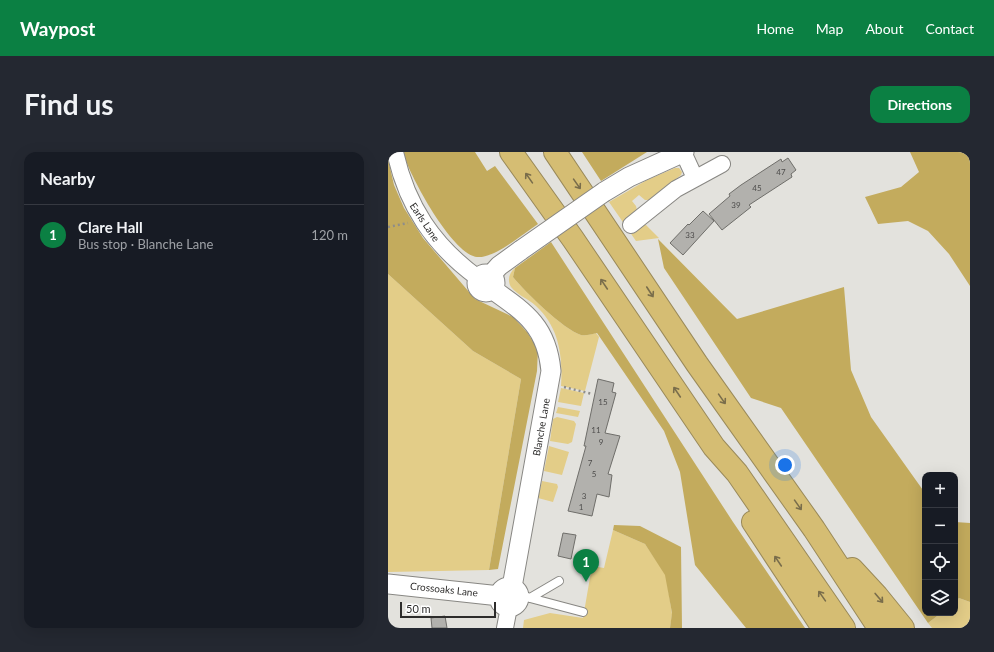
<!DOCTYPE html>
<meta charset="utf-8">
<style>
:root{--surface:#171b24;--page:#242831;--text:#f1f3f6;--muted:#9ea1a6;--line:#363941;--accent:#0b8043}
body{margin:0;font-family:Lato,sans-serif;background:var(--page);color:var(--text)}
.controls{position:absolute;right:12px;bottom:12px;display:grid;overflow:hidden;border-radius:8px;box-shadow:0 4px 16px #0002}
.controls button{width:36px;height:36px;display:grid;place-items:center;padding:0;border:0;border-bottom:1px solid var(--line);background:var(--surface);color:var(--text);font:20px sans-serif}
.scale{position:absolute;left:12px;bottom:10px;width:96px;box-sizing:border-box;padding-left:4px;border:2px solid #2d2c2b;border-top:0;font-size:11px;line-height:14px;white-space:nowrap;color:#2d2c2b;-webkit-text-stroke:3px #fff;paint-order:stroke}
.you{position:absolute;left:397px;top:313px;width:14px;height:14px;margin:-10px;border:3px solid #fff;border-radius:50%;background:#1a73e8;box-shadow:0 0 0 6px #1a73e833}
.badge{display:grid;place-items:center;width:26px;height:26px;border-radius:50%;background:var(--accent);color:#fff;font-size:13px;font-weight:700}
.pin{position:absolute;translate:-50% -33px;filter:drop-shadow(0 1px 2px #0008)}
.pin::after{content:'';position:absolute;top:21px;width:14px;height:12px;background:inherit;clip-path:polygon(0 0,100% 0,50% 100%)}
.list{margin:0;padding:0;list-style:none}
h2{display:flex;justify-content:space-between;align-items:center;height:52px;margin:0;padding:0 16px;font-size:17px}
h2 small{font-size:13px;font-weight:400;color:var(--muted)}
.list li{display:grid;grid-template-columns:26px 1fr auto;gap:12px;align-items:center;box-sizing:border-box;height:60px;padding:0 16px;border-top:1px solid var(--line)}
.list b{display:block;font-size:15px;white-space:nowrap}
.list p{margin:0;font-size:13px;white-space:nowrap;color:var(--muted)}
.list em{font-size:13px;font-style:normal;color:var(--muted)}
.icon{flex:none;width:22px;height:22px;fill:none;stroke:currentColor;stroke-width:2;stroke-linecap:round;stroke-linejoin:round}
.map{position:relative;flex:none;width:582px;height:476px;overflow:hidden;border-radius:12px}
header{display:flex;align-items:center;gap:24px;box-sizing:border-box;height:56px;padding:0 20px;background:var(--accent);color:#fff}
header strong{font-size:19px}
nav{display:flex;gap:22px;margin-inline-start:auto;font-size:14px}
.intro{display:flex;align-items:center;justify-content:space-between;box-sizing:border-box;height:96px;padding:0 24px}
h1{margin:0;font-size:28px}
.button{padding:10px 18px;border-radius:12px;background:var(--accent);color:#fff;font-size:14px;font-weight:700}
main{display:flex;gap:24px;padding:0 24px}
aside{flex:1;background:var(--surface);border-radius:12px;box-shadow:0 4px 16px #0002}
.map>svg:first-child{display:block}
.green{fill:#e3cd88}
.forest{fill:#c3ab5d}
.building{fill:#b2b1ad;stroke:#6f6e6a}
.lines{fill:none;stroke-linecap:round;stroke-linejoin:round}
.service-casing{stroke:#888783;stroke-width:10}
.minor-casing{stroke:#888783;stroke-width:18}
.tertiary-casing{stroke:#888783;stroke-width:21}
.motorway-casing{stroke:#9a8a5a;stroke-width:24}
.path{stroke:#8e8d8a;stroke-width:2.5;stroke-dasharray:2 3;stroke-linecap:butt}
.service{stroke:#fff;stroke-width:8}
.minor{stroke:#fff;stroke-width:16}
.tertiary{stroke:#fff;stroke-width:19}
.motorway{stroke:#d5bd73;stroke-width:22}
.tertiary-bridge-casing{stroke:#888783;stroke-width:21;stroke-linecap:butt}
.tertiary-bridge{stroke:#fff;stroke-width:19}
.oneway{stroke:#796d4b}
.labels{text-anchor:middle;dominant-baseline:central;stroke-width:4;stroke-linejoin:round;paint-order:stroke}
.number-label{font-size:8px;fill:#4e4d4c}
.street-label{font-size:10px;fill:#2d2c2b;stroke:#fff}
</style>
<header>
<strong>Waypost</strong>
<nav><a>Home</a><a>Map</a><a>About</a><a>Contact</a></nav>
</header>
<div class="intro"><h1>Find us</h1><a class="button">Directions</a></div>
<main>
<aside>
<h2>Nearby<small></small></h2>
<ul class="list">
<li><span class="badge">1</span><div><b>Clare Hall</b><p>Bus stop · Blanche Lane</p></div><em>120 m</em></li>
</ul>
</aside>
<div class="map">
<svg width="582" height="476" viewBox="0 0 582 476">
<rect width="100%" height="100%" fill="#e3e2dd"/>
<path class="green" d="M 287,16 L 291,16 L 294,20 L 293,23 L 288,27 L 289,31 L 264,48 L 257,48 L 251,43 L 244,49 L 248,54 L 252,71 L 258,73 L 271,86 L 248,89 L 221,50 L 259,28 Z
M 127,116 L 125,125 C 138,141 175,177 193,183 C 198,184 204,182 208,181 L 211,185 L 197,239 L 173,234 C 175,204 171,175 148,154 C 141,147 129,143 123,135 C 119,128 121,121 127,116 Z
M 0,122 L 85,199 L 133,227 L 101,418 L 0,420 Z
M 173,236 L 196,241 L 193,254 L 170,250 Z
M 170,255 L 192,259 L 190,265 L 168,261 Z
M 169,265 L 186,269 L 188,272 L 184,290 L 180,292 L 162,289 L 165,267 Z
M 161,294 L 181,300 L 174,323 L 156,319 Z
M 154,329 L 169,332 L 170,335 L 165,350 L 150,346 Z
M 225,378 L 257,392 L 278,423 L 284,462 L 282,476 L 135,476 L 136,468 L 162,461 L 195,466 L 204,414 L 216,416 Z
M 571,446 L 582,450 L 582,476 L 544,476 L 540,471 L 553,461 L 567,461 L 567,450 Z"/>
<path class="forest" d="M 15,0 L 87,0 L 99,19 L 107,14 L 150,72 C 136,81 106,107 89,105 C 64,102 21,23 15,0 Z
M 194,0 L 259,0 L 213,29 Z
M 522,0 L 578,0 L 582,7 L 582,134 L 561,102 L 540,79 L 520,69 L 490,72 L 477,45 L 513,35 L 531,20 Z
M 0,7 L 6,33 L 16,56 L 35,86 L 87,147 L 125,165 L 139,180 L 150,197 L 149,219 L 110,417 L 101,418 L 133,227 L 85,199 L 0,122 Z
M 270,87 L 349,167 L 456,135 L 463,218 L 483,265 L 537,341 L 537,461 L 553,461 L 540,471 L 393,256 L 363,246 L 276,116 Z
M 163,90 L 345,370 L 417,476 L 358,476 L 307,413 L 292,320 L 276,279 L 209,181 C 204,182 198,184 193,183 C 175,177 138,141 125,125 L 127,116 Z
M 567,370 L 582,371 L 582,450 L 571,446 L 567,450 Z
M 226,373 L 252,374 L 293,395 L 294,476 L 282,476 L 284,461 L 277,423 L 257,392 L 225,378 Z"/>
<path class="building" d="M 400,6 L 408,18 L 403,22 L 404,25 L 361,53 L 363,55 L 334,78 L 321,62 L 342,44 L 341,42 L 353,33 L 393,7 L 394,10 Z
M 315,59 L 326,69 L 295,103 L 282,91 L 300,72 L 301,73 Z
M 210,227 L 226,231 L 224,240 L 228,241 L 217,281 L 232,284 L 220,322 L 224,323 L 221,345 L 209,342 L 204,364 L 180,359 L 198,294 L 196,294 Z
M 175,381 L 188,383 L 183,407 L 170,404 Z
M 57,464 L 59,476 L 44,476 L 43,466 Z"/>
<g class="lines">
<defs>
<path id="service" d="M 131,442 L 142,446 L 171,429
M 142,446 L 195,460"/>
<path id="minor" d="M 7,0 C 19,54 45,93 90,126
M 295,0 L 307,26
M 243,73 L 288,37 L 334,12
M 117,476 L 121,455"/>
<path id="tertiary" d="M 216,40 L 241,25 L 296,0
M89 131a9 9 0 1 1 18 0a9 9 0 1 1-18 0Z
M 103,123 L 111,114 L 133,98
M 104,137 C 138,161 159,175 163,219 L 124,435
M 0,432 L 112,444
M111 445a10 10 0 1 1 20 0a10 10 0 1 1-20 0Z"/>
<path id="motorway" d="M 123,0 L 185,87 L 326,295 L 349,321 L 456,476
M 167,0 L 309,212 L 426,377 L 491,476
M 365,370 L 435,476
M 464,417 L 489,444 L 515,476"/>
</defs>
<use href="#service" class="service-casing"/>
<use href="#minor" class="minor-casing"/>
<use href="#tertiary" class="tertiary-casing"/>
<use href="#motorway" class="motorway-casing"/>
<path class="path" d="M 0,75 L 20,71
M 176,235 L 204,242"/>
<use href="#service" class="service"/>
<use href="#minor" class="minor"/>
<use href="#tertiary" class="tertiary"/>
<use href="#motorway" class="motorway"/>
<defs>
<path id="tertiary-bridge" d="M 133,98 L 216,40"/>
</defs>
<use href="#tertiary-bridge" class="tertiary-bridge-casing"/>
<use href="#tertiary-bridge" class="tertiary-bridge"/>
</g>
<defs><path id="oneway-shaft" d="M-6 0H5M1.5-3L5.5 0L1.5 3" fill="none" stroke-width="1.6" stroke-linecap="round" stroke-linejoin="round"/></defs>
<g class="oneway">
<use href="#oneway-shaft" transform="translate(141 26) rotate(-125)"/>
<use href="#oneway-shaft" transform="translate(189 32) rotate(55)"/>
<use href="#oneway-shaft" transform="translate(216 132) rotate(-124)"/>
<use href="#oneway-shaft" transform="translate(262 140) rotate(57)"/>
<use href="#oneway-shaft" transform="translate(289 240) rotate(-124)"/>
<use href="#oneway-shaft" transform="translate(334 247) rotate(55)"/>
<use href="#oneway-shaft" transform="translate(410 353) rotate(55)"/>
<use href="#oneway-shaft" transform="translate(390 409) rotate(-124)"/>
<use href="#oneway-shaft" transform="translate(434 444) rotate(-125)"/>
<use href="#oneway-shaft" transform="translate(491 446) rotate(50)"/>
</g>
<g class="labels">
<g class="number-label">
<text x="393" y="20">47</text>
<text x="369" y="36">45</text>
<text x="348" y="53">39</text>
<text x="302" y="83">33</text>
<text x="215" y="250">15</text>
<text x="208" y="278">11</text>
<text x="213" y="290">9</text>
<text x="202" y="311">7</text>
<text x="206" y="322">5</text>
<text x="196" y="344">3</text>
<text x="193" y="355">1</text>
</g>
<g class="street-label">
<text transform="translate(37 70) rotate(56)">Earls Lane</text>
<text transform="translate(153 275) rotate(-80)">Blanche Lane</text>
<text transform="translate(56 437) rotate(6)">Crossoaks Lane</text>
</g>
</g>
</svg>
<div class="controls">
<button>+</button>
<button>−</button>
<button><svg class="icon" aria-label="locate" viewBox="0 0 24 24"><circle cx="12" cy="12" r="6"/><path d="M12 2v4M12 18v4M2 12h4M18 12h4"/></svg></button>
<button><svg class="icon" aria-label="layers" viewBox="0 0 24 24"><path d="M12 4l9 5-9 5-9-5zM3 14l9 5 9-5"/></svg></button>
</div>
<div class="scale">50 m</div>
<div class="you"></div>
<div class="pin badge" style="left:198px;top:430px">1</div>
</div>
</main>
